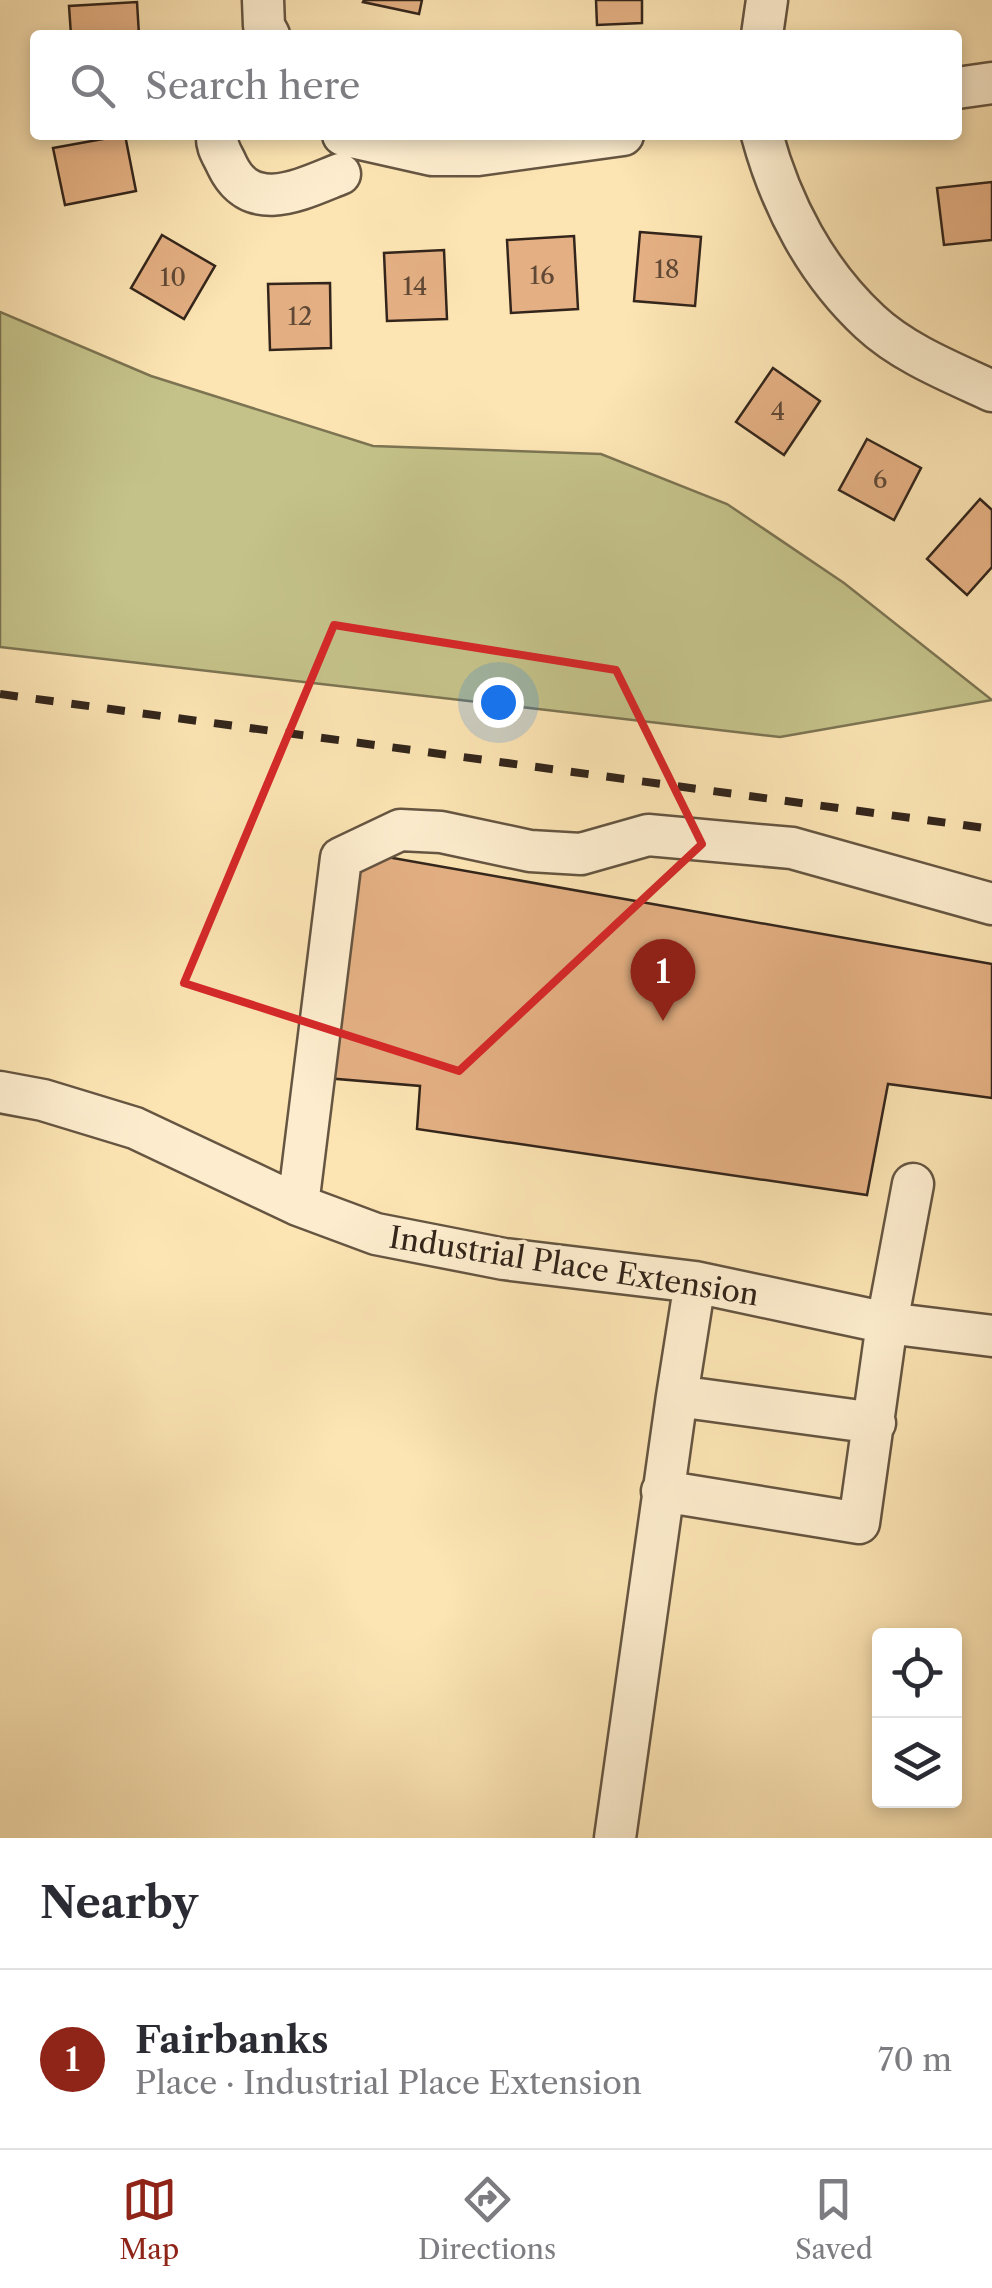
<!DOCTYPE html>
<meta charset="utf-8">
<style>
:root{--surface:#fff;--page:#f2f2f3;--text:#2b2b33;--muted:#7c7c81;--line:#e1e1e2;--accent:#8f2418}
body{margin:0;font-family:"Libre Caslon Text",serif;background:var(--page);color:var(--text)}
.controls{position:absolute;right:30px;bottom:30px;display:grid;overflow:hidden;border-radius:10px;box-shadow:0 5px 15px #0003}
.controls button{width:90px;height:90px;display:grid;place-items:center;padding:0;border:0;border-bottom:2px solid var(--line);background:var(--surface);color:var(--text);font:50px sans-serif}
.you{position:absolute;left:498px;top:702px;width:35px;height:35px;margin:-25px;border:8px solid #fff;border-radius:50%;background:#1a73e8;box-shadow:0 0 0 15px #1a73e833}
.badge{display:grid;place-items:center;width:65px;height:65px;border-radius:50%;background:var(--accent);color:#fff;font-size:32px;font-weight:700}
.pin{position:absolute;translate:-50% -82px;filter:drop-shadow(0 2px 5px #0008)}
.pin::after{content:'';position:absolute;top:52px;width:35px;height:30px;background:inherit;clip-path:polygon(0 0,100% 0,50% 100%)}
.list{margin:0;padding:0;list-style:none}
h2{display:flex;justify-content:space-between;align-items:center;height:130px;margin:0;padding:0 40px;font-size:42px}
h2 small{font-size:32px;font-weight:400;color:var(--muted)}
.list li{display:grid;grid-template-columns:65px 1fr auto;gap:30px;align-items:center;box-sizing:border-box;height:180px;padding:0 40px;border-top:2px solid var(--line)}
.list b{display:block;font-size:38px;white-space:nowrap}
.list p{margin:0;font-size:32px;white-space:nowrap;color:var(--muted)}
.list em{font-size:32px;font-style:normal;color:var(--muted)}
.icon{flex:none;width:55px;height:55px;fill:none;stroke:currentColor;stroke-width:2;stroke-linecap:round;stroke-linejoin:round}
.map{position:relative;flex:none;width:992px;height:1838px;overflow:hidden}
.search{position:absolute;background:var(--surface);box-shadow:0 5px 15px #0003;left:30px;right:30px;top:30px;height:110px;display:flex;align-items:center;gap:25px;box-sizing:border-box;padding:0 35px;border-radius:10px;color:var(--muted);font-size:38px}
.sheet{height:310px;background:var(--surface)}
nav{display:flex;justify-content:space-around;align-items:center;box-sizing:border-box;height:140px;border-top:2px solid var(--line);background:var(--surface);font-size:28px;color:var(--muted)}
nav a{display:grid;justify-items:center;gap:5px}
nav .on{color:var(--accent)}
.map>svg:first-child{display:block}
.green{fill:#c4c289;stroke:#7c7452;stroke-width:2.5}
.building{fill:#e4b083;stroke:#33251b;stroke-width:2.5}
.lines{fill:none;stroke-linecap:round;stroke-linejoin:round}
.minor-casing{stroke:#655541;stroke-width:45}
.minor{stroke:#fdedce;stroke-width:40}
.rail{stroke:#33251b;stroke-width:8;stroke-dasharray:18 18;stroke-linecap:butt}
.marked{fill:none;stroke:#d62828;stroke-width:8;stroke-linejoin:round}
.labels{text-anchor:middle;dominant-baseline:central;stroke-width:8;stroke-linejoin:round;paint-order:stroke}
.number-label{font-size:25px;fill:#5f4835}
.street-label{font-size:30px;fill:#33251b;stroke:#fdedce}
</style>
<div class="map">
<svg width="992" height="1838" viewBox="0 0 992 1838">
<rect width="100%" height="100%" fill="#fce4b3"/>
<filter id="stains"><feTurbulence type="fractalNoise" baseFrequency=".002" numOctaves="4"/><feColorMatrix values="0 0 0 0 .2 0 0 0 0 .09 0 0 0 0 .02 0 0 0 .5 -.17"/></filter>
<radialGradient id="worn" r=".72"><stop offset=".6" stop-color="#630" stop-opacity="0"/><stop offset="1" stop-color="#630" stop-opacity=".3"/></radialGradient>
<path class="green" d="M 0,312 L 151,376 L 373,446 L 601,454 L 727,504 L 844,583 L 992,700 L 780,737 L 0,647 Z"/>
<path class="building" d="M 364,0 L 422,0 L 419,14 L 363,2 Z
M 596,0 L 642,0 L 642,23 L 597,25 Z
M 137,2 L 139,35 L 71,35 L 69,6 Z
M 125,135 L 136,191 L 65,205 L 53,148 Z
M 992,182 L 992,240 L 944,245 L 937,188 Z
M 640,232 L 701,237 L 695,306 L 634,301 Z
M 162,235 L 215,266 L 184,319 L 131,288 Z
M 574,236 L 578,309 L 511,313 L 507,240 Z
M 444,250 L 447,319 L 387,321 L 384,253 Z
M 330,283 L 331,348 L 270,350 L 268,284 Z
M 773,368 L 820,401 L 784,455 L 736,422 Z
M 867,439 L 921,468 L 894,520 L 839,490 Z
M 980,499 L 992,510 L 992,567 L 967,595 L 927,559 Z
M 359,852 L 992,964 L 992,1098 L 888,1084 L 867,1195 L 417,1129 L 420,1086 L 326,1078 Z"/>
<g class="lines">
<defs>
<path id="minor" d="M 263,0 L 264,26 L 269,35
M 762,35 L 767,0
M 957,88 L 992,83
M 217,135 C 216,147 222,154 227,165 C 251,216 302,189 340,174
M 343,135 L 432,155 L 478,155 L 623,135
M 762,135 C 781,205 816,272 870,322 C 903,353 951,372 992,391
M 0,1092 L 43,1100 L 135,1128 L 298,1205 L 376,1234 L 504,1259 L 695,1282 L 887,1323 L 992,1336
M 298,1205 L 341,858 L 400,830 L 441,832 L 530,851 L 581,854 L 648,835 L 792,848 L 992,904
M 677,1396 L 695,1282
M 662,1491 L 859,1523 L 887,1323 L 913,1184
M 615,1838 L 677,1396 L 875,1423"/>
</defs>
<use href="#minor" class="minor-casing"/>
<use href="#minor" class="minor"/>
<path class="rail" d="M 0,694 L 992,829"/>
</g>
<path class="marked" d="M 334,625 L 616,670 L 702,844 L 459,1071 L 184,983 Z"/>
<g class="labels">
<g class="number-label">
<text x="667" y="269">18</text>
<text x="542" y="275">16</text>
<text x="173" y="277">10</text>
<text x="415" y="286">14</text>
<text x="300" y="316">12</text>
<text x="778" y="411">4</text>
<text x="880" y="479">6</text>
</g>
<g class="street-label">
<text transform="translate(574 1266) rotate(9)">Industrial Place Extension</text>
</g>
</g>
<rect width="100%" height="100%" filter="url(#stains)"/>
<rect width="100%" height="100%" fill="url(#worn)"/>
</svg>
<div class="controls">
<button><svg class="icon" aria-label="locate" viewBox="0 0 24 24"><circle cx="12" cy="12" r="6"/><path d="M12 2v4M12 18v4M2 12h4M18 12h4"/></svg></button>
<button><svg class="icon" aria-label="layers" viewBox="0 0 24 24"><path d="M12 4l9 5-9 5-9-5zM3 14l9 5 9-5"/></svg></button>
</div>
<div class="you"></div>
<div class="pin badge" style="left:663px;top:1021px">1</div>
<div class="search"><svg class="icon" aria-label="search" viewBox="0 0 24 24"><circle cx="10" cy="10" r="6"/><path d="M15 15l6 6"/></svg>Search here</div>
</div>
<section class="sheet">
<h2>Nearby<small></small></h2>
<ul class="list">
<li><span class="badge">1</span><div><b>Fairbanks</b><p>Place · Industrial Place Extension</p></div><em>70 m</em></li>
</ul>
</section>
<nav>
<a class="on"><svg class="icon" aria-label="map" viewBox="0 0 24 24"><path d="M3 6l6-2 6 2 6-2v14l-6 2-6-2-6 2zM9 4v14M15 6v14"/></svg>Map</a>
<a><svg class="icon" aria-label="directions" viewBox="0 0 24 24"><path d="M12 3l9 9-9 9-9-9zM9 14v-3h6M13 9l2 2-2 2"/></svg>Directions</a>
<a><svg class="icon" aria-label="saved" viewBox="0 0 24 24"><path d="M7 4h10v16l-5-4-5 4z"/></svg>Saved</a>
</nav>
